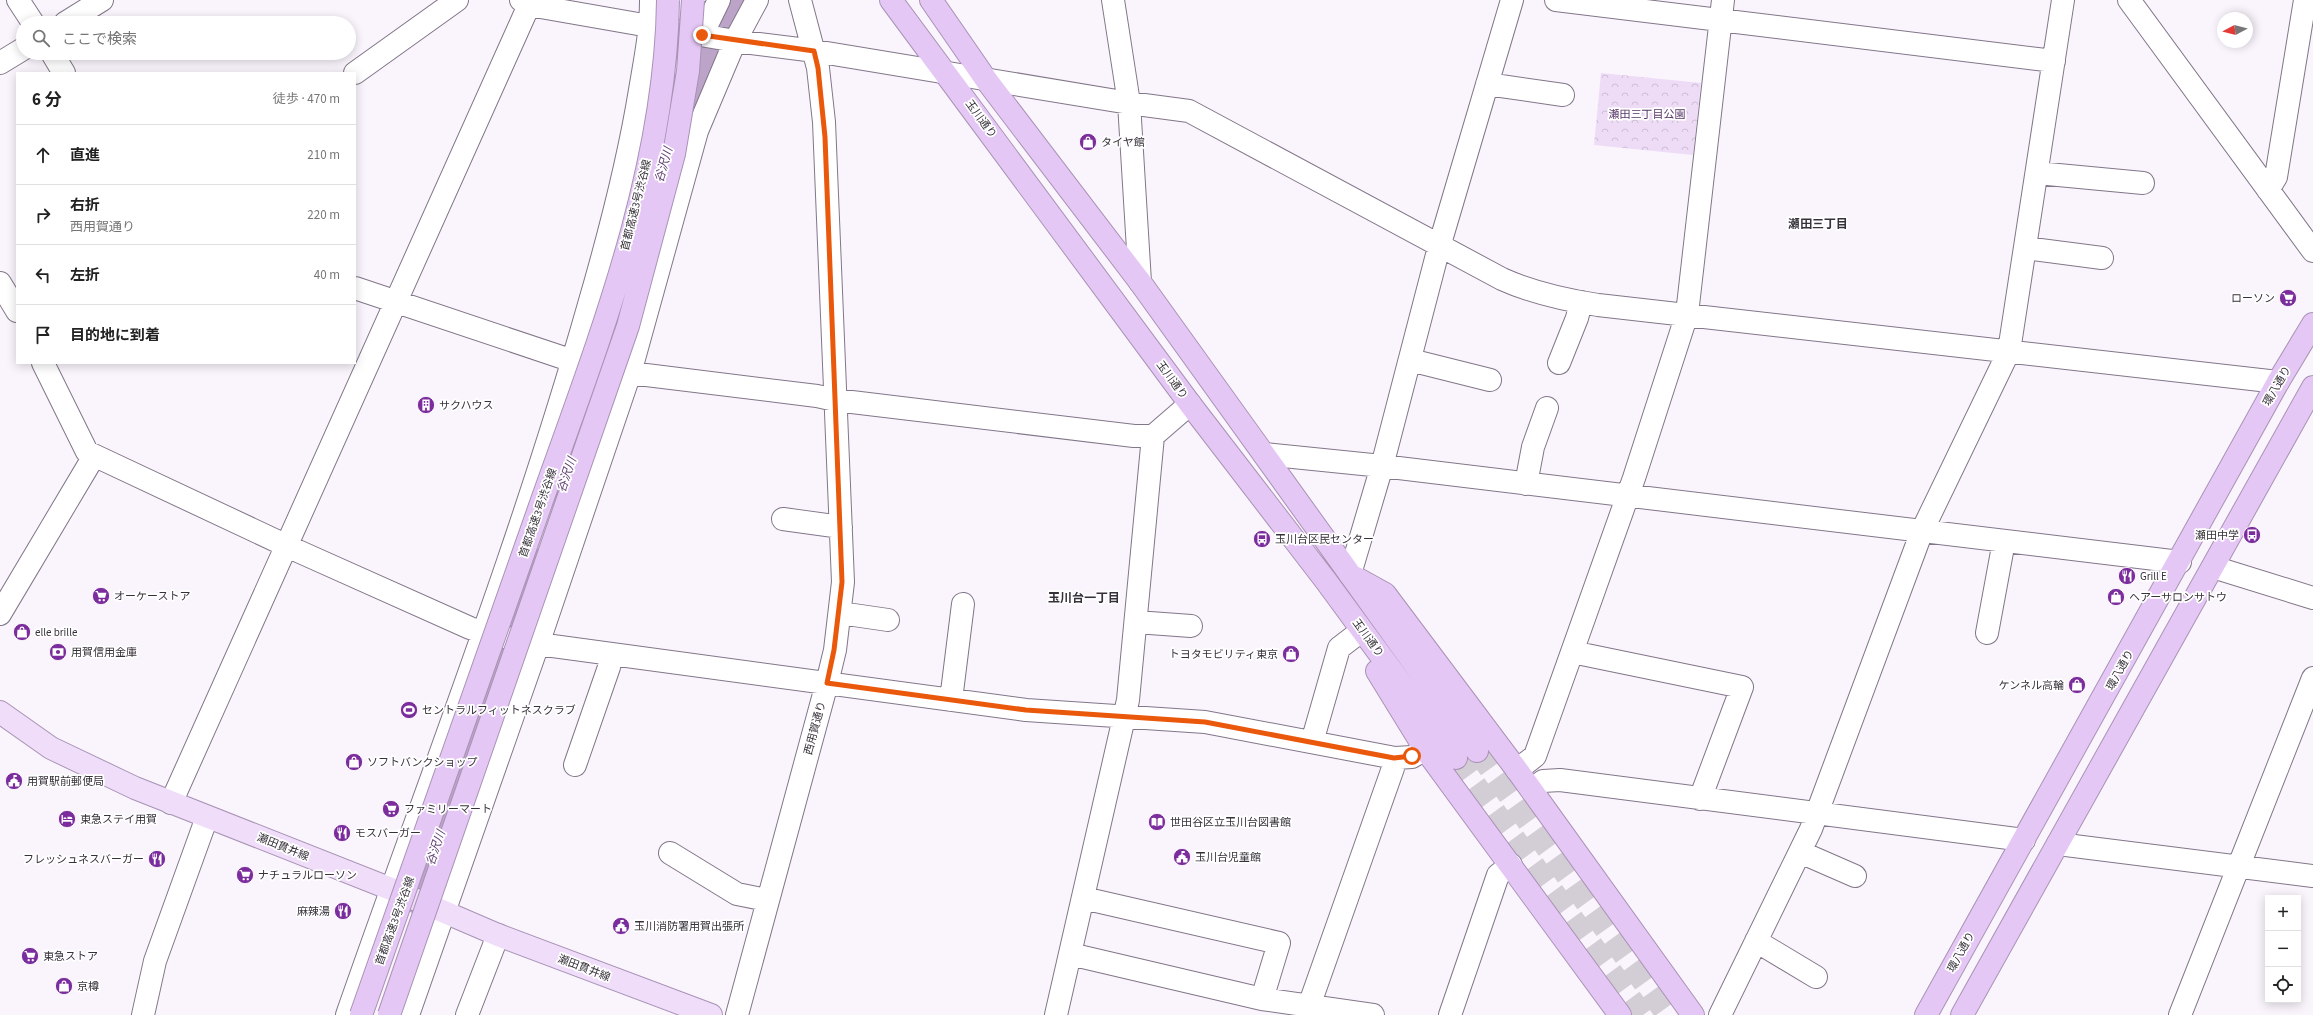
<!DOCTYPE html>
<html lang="ja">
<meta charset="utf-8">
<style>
:root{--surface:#fff;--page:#f2f2f2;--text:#222;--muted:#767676;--line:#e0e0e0}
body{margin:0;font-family:"Source Sans 3","Noto Sans JP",sans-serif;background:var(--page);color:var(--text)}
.controls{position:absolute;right:12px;bottom:12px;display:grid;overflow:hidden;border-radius:0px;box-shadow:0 2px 10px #0003}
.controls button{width:36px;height:36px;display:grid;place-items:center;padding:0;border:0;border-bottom:1px solid var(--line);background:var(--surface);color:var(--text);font:20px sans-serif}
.compass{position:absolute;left:2217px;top:12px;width:36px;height:36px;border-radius:50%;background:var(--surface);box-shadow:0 2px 10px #0003;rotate:263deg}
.stop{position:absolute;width:12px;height:12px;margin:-9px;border:3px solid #ea580c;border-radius:50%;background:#fff}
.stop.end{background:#ea580c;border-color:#fff;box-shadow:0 1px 4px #0008}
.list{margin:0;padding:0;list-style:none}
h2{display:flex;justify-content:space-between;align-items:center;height:52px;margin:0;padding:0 16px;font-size:17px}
h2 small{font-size:13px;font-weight:400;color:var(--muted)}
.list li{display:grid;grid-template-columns:26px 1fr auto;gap:12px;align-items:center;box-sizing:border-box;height:60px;padding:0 16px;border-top:1px solid var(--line)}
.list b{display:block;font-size:15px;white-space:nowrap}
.list p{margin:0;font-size:13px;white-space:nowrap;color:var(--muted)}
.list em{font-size:13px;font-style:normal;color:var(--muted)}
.icon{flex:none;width:22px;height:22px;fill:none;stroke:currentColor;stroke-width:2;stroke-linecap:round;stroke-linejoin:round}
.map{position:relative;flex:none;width:2313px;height:1015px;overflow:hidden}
.search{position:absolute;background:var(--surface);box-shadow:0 2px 10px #0003;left:16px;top:16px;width:340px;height:44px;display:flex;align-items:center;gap:10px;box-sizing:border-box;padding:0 14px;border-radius:22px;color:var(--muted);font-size:15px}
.panel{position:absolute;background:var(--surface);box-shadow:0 2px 10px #0003;left:16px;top:72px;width:340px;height:292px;border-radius:0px}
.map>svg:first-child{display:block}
.park{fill:url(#park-crowns)}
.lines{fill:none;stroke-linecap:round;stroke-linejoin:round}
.river{stroke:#bca4c9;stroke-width:34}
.highway-tunnel{stroke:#d3cdd6;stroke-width:22;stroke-dasharray:22 11;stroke-linecap:butt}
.minor-casing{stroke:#827689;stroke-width:24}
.major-casing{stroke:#a893b4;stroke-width:24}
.highway-casing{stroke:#a893b4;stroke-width:24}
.minor{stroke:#fff;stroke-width:22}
.major{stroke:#efddf9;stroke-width:22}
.highway{stroke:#e5c7f5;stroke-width:22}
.highway-bridge-casing{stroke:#a893b4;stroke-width:24;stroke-linecap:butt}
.highway-bridge{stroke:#e5c7f5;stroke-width:22}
.route{stroke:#ea580c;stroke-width:5}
.labels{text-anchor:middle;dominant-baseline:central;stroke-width:3.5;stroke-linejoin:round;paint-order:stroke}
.park-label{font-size:11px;fill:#563566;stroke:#fff}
.street-label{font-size:11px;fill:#37323a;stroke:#fff}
.poi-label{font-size:11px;fill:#37323a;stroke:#fff;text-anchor:start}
.water-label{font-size:12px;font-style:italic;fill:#603f71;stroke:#fff}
.neighbourhood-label{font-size:12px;font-weight:bold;fill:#37323a;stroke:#fff}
</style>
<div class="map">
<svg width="2313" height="1015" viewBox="0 0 2313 1015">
<defs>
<pattern id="park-crowns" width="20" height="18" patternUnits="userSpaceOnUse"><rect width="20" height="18" fill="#eedcf7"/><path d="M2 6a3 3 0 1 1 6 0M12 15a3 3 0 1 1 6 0" fill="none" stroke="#cdbdd4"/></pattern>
</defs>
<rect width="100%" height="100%" fill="#faf4fd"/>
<path class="park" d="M 1601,73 L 1701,83 L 1693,155 L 1594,145 Z"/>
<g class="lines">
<path class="river" d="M 725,23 L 737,0
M 677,123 L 713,48
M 605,369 L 631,273
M 418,897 L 534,565"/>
<path class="highway-tunnel" d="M 1477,751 L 1667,1015
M 1456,758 L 1643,1015"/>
<defs>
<path id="minor" d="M 18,0 L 33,23
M 521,0 L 529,5 L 735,41 L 815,51 L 1129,103 L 1189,111 L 1502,279 C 1533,293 1565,300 1598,305 L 2278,382
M 1113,0 L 1129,103 L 1140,282
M 1556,0 L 2054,61
M 2129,0 L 2313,251
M 65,23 L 102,0
M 702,35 L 719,0
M 52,53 L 64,73
M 0,63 L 23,49
M 355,73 L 457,0
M 1487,84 L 1563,95
M 2037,173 L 2143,183
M 2268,190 L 2276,177 L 2305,0
M 2025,248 L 2102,258
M 0,283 L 17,311
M 355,288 L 573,361 L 630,373 L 817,396 L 835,400 L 1134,436 L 1153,436 L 1190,404
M 1410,360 L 1490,380
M 43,363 L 87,452 L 300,552 L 470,628 L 484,633 L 538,644 L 1026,710 L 1205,722 L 1395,758 L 1412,757 L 1425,749
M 1559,363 L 1577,318 L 1581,302
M 1264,454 L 1382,466 L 2180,562
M 1526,484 L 1533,447 L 1547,408
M 783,519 L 841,527
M 2213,567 L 2313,598
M 1350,574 L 1382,466 L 1439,247 L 1512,0
M 840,613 L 888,620
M 0,614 L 94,456
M 1136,622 L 1191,626
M 1987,633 L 2004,541
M 1572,652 L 1742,687 L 1700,799
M 951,700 L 963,604
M 1312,742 L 1339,648 L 1356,635
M 575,765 L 609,667 L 611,654
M 1517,770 L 1535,756 L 1634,478 L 1687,314 L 1723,0
M 1532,790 L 1543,781 L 1560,780 L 2024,840
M 171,803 L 529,5
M 2058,844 L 2313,876
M 1800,852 L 1855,876
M 670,853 L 737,894 L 767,900
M 1083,898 L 1279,943 L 1262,999
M 1756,941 L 1816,977
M 1070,954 L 1262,999 L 1373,1015
M 1309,1006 L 1393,768 L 1395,758
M 143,1015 L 155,961 L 207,817
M 347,1015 C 429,780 520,547 588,308 C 609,236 628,164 640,90 C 645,60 651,31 651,0
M 408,1015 L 538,644 L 630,373 L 697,131 L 735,41 L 757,0
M 467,1015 L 498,935
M 737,1015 L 827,683 L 835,650 L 843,582 L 824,122 L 818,68 L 800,0
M 1056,1015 L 1128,700 L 1153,436
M 1450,1015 L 1498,875 L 1511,865
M 1720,1015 L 1811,829 L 1922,531 L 2009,351 L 2063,0
M 2180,1015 L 2313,678"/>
<path id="major" d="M 0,712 L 51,748 L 135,788 L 391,889 L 498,935 L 711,1015"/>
<path id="highway" d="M 891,0 L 1190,404 L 1326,581 L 1456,758
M 931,0 L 987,81 L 1140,282 L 1477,751
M 1356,578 L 1385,594 L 1517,770 L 1693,1015
M 1377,671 L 1425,749 L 1620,1015
M 1926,1015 L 2278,382 L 2313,324
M 1962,1015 L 2313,387"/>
</defs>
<use href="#minor" class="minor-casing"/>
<use href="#major" class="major-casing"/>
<use href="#highway" class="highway-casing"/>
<use href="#minor" class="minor"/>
<use href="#major" class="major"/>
<use href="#highway" class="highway"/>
<defs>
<path id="highway-bridge" d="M 361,1015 C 422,846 481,676 540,506 C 597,345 666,173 668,0
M 389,1015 L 628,326 L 674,154 L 688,71 L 693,0"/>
</defs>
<use href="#highway-bridge" class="highway-bridge-casing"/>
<use href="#highway-bridge" class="highway-bridge"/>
</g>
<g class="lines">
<path class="route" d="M 702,35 L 814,51 L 818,68 L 825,137 L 842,582 L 834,650 L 827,683 L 1026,710 L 1205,722 L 1394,758 L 1412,756"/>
</g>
<defs>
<symbol id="shop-disc" viewBox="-11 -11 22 22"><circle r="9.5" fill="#7b2c9d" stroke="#fff"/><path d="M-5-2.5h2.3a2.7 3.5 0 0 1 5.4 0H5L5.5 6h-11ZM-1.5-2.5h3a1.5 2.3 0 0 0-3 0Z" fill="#fff"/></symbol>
<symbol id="supermarket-disc" viewBox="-11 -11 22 22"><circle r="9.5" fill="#7b2c9d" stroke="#fff"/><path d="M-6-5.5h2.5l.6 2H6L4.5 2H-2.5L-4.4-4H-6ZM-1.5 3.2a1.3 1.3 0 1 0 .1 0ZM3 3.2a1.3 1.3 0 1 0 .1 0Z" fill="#fff"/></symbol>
<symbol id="building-disc" viewBox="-11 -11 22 22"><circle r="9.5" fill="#7b2c9d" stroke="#fff"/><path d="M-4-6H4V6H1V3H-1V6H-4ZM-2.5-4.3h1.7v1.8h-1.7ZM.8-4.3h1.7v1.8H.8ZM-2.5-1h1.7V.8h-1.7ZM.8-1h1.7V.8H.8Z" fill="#fff"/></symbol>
<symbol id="bus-disc" viewBox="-11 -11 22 22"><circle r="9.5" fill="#7b2c9d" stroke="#fff"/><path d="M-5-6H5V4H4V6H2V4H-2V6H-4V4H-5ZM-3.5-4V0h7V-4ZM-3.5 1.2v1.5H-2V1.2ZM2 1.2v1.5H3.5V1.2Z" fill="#fff"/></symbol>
<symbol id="restaurant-disc" viewBox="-11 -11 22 22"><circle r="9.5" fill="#7b2c9d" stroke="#fff"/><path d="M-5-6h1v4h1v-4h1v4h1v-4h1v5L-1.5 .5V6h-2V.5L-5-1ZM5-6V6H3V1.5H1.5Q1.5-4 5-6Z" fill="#fff"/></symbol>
<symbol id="bank-disc" viewBox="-11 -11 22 22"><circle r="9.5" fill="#7b2c9d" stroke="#fff"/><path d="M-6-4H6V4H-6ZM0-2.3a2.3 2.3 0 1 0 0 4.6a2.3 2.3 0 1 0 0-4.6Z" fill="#fff"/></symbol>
<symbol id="stadium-disc" viewBox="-11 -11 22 22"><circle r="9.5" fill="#7b2c9d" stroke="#fff"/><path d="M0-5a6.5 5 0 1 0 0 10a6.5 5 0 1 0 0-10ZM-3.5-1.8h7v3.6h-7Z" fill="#fff"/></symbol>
<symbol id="civic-disc" viewBox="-11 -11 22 22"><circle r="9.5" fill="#7b2c9d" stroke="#fff"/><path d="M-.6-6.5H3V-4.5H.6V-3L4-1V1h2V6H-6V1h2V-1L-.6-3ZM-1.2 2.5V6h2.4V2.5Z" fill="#fff"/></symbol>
<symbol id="hotel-disc" viewBox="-11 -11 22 22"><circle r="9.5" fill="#7b2c9d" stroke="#fff"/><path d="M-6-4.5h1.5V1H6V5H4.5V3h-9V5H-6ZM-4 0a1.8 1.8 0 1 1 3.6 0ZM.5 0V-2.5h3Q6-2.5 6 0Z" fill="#fff"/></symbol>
<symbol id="library-disc" viewBox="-11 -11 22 22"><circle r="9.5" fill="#7b2c9d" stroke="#fff"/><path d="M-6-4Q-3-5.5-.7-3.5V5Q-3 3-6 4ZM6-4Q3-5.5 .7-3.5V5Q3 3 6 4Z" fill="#fff"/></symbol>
</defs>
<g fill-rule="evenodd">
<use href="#shop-disc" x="1078" y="132" width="20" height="20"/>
<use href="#supermarket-disc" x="2278" y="288" width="20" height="20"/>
<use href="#building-disc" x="416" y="395" width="20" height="20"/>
<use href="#bus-disc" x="2242" y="525" width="20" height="20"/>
<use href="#bus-disc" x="1252" y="529" width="20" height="20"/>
<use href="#restaurant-disc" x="2117" y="566" width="20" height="20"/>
<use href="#supermarket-disc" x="91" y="586" width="20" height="20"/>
<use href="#shop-disc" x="2106" y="587" width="20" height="20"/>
<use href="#shop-disc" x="12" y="622" width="20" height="20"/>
<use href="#bank-disc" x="48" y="642" width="20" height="20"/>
<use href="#shop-disc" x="1281" y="644" width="20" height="20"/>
<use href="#shop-disc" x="2067" y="675" width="20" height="20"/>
<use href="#stadium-disc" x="399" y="700" width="20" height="20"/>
<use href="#shop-disc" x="344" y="752" width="20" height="20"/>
<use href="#civic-disc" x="4" y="771" width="20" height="20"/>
<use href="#supermarket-disc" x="381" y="799" width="20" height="20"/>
<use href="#hotel-disc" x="57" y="809" width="20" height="20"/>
<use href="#library-disc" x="1147" y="812" width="20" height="20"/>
<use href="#restaurant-disc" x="332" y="823" width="20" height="20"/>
<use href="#civic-disc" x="1172" y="847" width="20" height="20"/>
<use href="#restaurant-disc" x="147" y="849" width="20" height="20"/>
<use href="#supermarket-disc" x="235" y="865" width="20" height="20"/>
<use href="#restaurant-disc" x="333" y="901" width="20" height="20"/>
<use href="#civic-disc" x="611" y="916" width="20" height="20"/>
<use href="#supermarket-disc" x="20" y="946" width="20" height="20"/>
<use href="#shop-disc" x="54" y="976" width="20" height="20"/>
</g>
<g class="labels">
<g class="park-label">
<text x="1647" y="114">瀬田三丁目公園</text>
</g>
<g class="street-label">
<text transform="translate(981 119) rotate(54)">玉川通り</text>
<text transform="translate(636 205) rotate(-76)">首都高速3号渋谷線</text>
<text transform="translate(1172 380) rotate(54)">玉川通り</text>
<text transform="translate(2277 386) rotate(-60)">環八通り</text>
<text transform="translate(538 513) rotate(-71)">首都高速3号渋谷線</text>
<text transform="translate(1368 638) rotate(54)">玉川通り</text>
<text transform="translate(2120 670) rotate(-61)">環八通り</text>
<text transform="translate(815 728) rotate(-75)">西用賀通り</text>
<text transform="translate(283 847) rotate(22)">瀬田貫井線</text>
<text transform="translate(395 921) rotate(-70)">首都高速3号渋谷線</text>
<text transform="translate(1961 952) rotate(-61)">環八通り</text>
<text transform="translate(584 968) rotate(21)">瀬田貫井線</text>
</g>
<g class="poi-label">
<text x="1101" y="142">タイヤ館</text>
<text x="2275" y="298" text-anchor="end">ローソン</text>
<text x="439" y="405">サクハウス</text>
<text x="2239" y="535" text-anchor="end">瀬田中学</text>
<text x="1275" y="539">玉川台区民センター</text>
<text x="2140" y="576">Grill E</text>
<text x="114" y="596">オーケーストア</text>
<text x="2129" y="597">ヘアーサロンサトウ</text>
<text x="35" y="632">elle brille</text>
<text x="71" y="652">用賀信用金庫</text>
<text x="1278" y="654" text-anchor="end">トヨタモビリティ東京</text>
<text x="2064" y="685" text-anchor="end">ケンネル高輪</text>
<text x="422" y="710">セントラルフィットネスクラブ</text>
<text x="367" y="762">ソフトバンクショップ</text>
<text x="27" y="781">用賀駅前郵便局</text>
<text x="404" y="809">ファミリーマート</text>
<text x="80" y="819">東急ステイ用賀</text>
<text x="1170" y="822">世田谷区立玉川台図書館</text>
<text x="355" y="833">モスバーガー</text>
<text x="1195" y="857">玉川台児童館</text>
<text x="144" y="859" text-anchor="end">フレッシュネスバーガー</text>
<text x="258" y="875">ナチュラルローソン</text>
<text x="330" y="911" text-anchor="end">麻辣湯</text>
<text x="634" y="926">玉川消防署用賀出張所</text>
<text x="43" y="956">東急ストア</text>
<text x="77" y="986">京樽</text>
</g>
<g class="water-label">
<text transform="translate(664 165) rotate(-74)">谷沢川</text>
<text transform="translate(567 475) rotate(-71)">谷沢川</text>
<text transform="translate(436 848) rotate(-71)">谷沢川</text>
</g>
<g class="neighbourhood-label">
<text x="1818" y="224">瀬田三丁目</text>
<text x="1084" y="598">玉川台一丁目</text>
</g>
</g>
</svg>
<div class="controls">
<button>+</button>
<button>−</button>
<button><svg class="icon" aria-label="locate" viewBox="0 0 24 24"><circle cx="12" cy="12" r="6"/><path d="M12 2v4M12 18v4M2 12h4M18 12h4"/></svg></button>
</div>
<svg class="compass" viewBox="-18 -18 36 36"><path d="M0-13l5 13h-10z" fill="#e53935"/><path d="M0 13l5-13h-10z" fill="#767676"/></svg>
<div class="stop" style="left:1412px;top:756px"></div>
<div class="stop end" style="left:702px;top:35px"></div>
<div class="search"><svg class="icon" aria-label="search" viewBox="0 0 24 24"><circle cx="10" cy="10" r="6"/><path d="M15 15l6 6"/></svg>ここで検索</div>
<section class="panel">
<h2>6 分<small>徒歩 · 470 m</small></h2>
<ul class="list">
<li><svg class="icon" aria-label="ahead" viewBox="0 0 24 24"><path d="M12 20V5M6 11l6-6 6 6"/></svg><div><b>直進</b></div><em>210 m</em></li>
<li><svg class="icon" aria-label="right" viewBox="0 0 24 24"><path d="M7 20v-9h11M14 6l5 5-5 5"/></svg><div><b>右折</b><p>西用賀通り</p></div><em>220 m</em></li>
<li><svg class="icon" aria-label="left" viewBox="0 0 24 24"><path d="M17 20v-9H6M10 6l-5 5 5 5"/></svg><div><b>左折</b></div><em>40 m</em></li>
<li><svg class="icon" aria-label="arrive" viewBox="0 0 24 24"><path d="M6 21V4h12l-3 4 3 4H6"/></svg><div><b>目的地に到着</b></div></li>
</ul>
</section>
</div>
